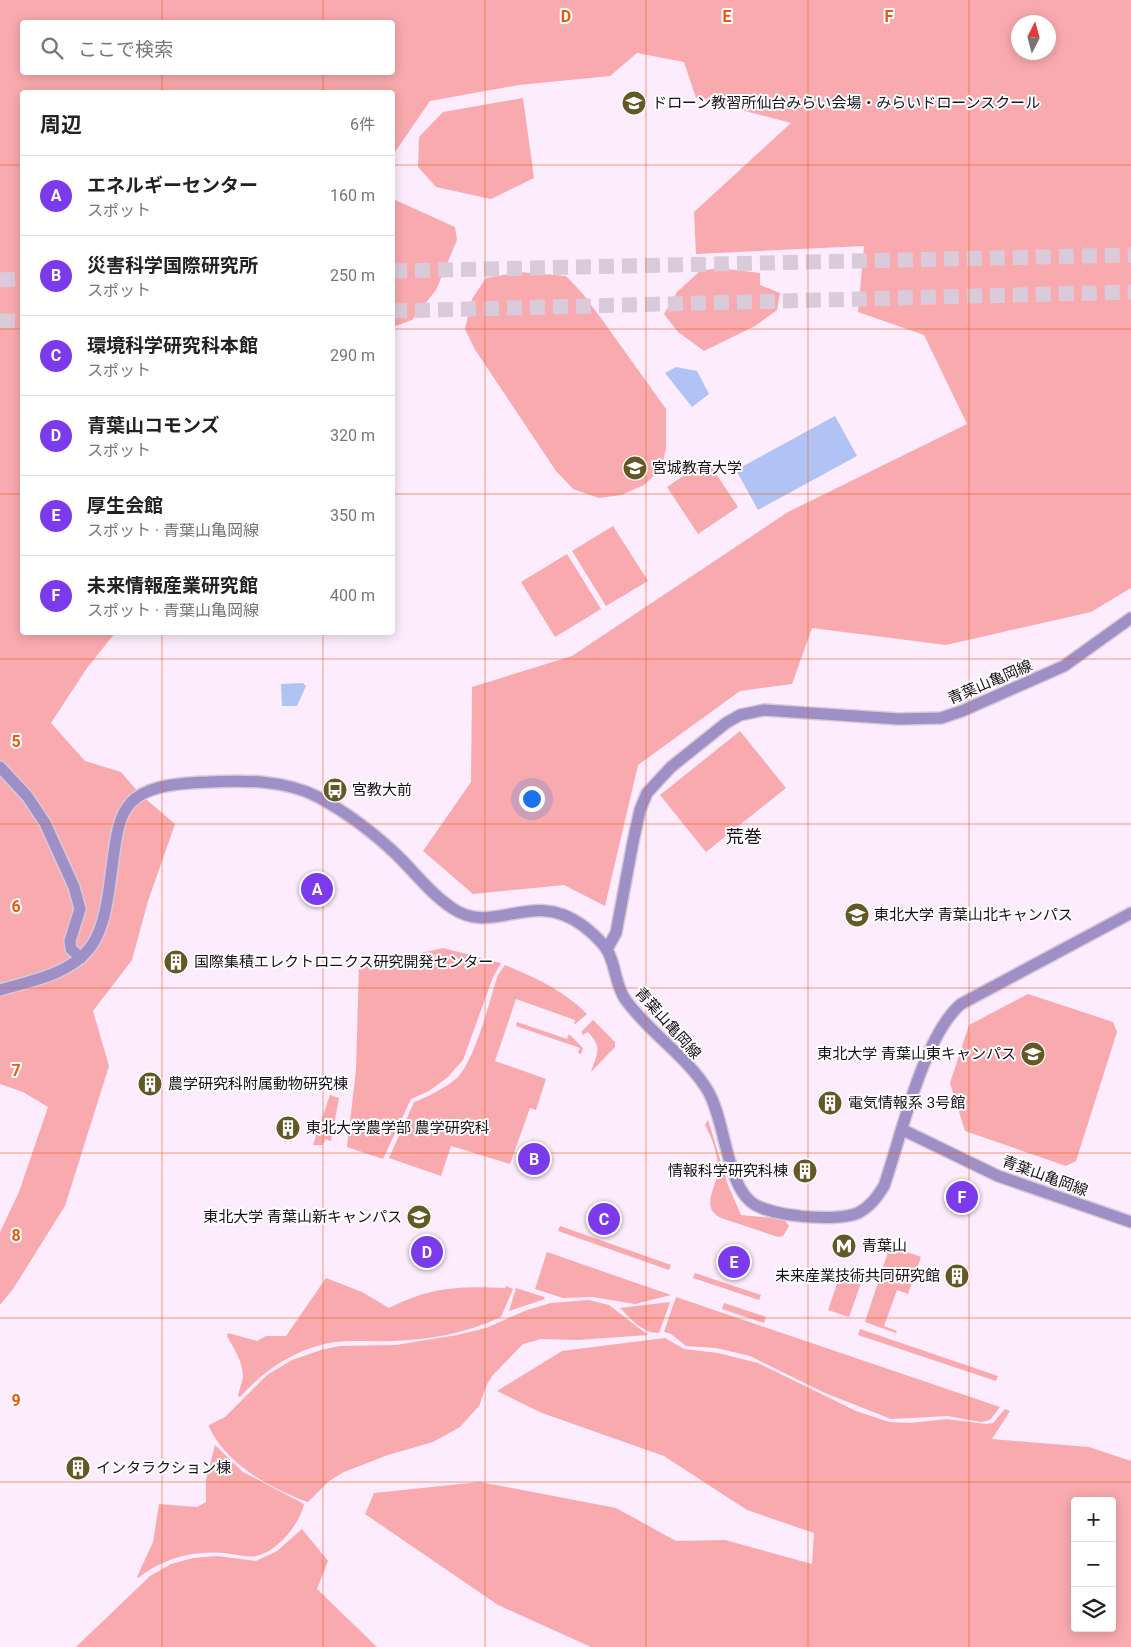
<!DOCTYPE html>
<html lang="ja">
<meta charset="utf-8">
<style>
:root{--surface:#fff;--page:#f6f6f6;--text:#222;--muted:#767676;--line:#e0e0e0;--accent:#7c3aed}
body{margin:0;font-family:Roboto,"Noto Sans JP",sans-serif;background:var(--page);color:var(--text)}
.controls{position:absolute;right:15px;bottom:15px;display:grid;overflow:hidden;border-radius:5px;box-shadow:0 2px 12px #0003}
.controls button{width:45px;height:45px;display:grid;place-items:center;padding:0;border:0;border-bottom:1px solid var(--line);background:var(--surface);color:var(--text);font:25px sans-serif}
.compass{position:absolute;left:1011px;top:15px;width:45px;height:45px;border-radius:50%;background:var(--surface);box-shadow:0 2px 12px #0003;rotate:6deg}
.you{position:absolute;left:531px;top:798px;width:18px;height:18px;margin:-12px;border:4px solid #fff;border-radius:50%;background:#1a73e8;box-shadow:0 0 0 8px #1a73e833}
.badge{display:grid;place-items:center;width:32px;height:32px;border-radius:50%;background:var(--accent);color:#fff;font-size:16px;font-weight:700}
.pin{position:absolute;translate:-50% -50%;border:2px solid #fff;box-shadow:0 1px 5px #0006}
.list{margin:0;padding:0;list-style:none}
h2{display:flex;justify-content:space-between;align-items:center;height:65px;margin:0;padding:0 20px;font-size:21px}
h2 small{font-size:16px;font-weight:400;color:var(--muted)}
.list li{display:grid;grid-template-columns:32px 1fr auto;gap:15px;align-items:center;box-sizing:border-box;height:80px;padding:0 20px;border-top:1px solid var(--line)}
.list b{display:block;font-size:19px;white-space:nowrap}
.list p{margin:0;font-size:16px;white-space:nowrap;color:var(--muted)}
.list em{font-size:16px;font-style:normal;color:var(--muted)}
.icon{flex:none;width:28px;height:28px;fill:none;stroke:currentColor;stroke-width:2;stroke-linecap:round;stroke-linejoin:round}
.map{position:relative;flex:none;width:1131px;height:1647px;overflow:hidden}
.search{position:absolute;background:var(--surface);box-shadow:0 2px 12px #0003;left:20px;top:20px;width:375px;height:55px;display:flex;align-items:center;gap:12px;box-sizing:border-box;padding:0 18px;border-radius:5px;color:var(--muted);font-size:19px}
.panel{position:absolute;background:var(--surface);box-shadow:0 2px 12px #0003;left:20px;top:90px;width:375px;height:545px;border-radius:5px}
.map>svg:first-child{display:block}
.green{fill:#f9aaae;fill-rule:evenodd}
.water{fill:#b1c2f4}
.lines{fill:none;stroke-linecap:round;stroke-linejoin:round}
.highway-tunnel{stroke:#dacbdb;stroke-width:15;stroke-dasharray:15 8;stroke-linecap:butt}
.minor-casing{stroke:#d8c9d9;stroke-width:14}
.minor{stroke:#9e8fc7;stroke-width:11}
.grid{fill:none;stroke:#e8590c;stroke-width:1;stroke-opacity:0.55}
.labels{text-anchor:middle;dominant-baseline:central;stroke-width:4;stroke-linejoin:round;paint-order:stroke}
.poi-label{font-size:15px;fill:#181019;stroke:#fff;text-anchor:start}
.street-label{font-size:15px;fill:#181019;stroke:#fff}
.quarter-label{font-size:18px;fill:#181019;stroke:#fff}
.grid-label{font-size:16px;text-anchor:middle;font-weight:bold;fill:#e8590c;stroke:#fff;stroke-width:4;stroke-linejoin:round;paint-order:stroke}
</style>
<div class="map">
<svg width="1131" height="1647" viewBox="0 0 1131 1647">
<rect width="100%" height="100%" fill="#fcecfd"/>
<path class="green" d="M 0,0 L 1131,0 L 1131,588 L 1091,612 L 946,645 L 812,628 L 792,684 L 740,691 L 638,765 L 605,906 L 564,885 L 473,894 L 423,851 L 471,782 L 472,687 L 572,656 L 788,512 L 967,424 L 924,335 L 858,312 L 864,246 L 696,254 L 694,212 L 791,123 L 696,98 L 684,62 L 637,53 L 610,76 L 519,85 L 430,101 L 393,155 L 392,92 L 22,92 L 22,632 L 115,633 L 87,668 L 51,723 L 85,761 L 121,772 L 140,794 L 175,824 L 148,901 L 132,960 L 93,1011 L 109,1066 L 65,1206 L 13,1289 L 0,1305 L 0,1232 L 19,1192 L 48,1107 L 23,1092 L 0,1084 ZM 22,22 L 392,22 L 392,72 L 22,72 ZM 1018,22 L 1048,22 L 1048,52 L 1018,52 Z
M 523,98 L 534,178 L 491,199 L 436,187 L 418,167 L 419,137 L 443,112 Z
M 393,199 L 455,227 L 457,240 L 436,290 L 412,320 L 393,327 Z
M 719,268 L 760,273 L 760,285 L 780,293 L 777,310 L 755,326 L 704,351 L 678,332 L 664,314 L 677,292 L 700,271 Z
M 520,272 L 566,276 L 583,294 L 603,321 L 666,409 L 666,449 L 661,469 L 644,485 L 621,495 L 599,498 L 573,489 L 556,471 L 474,348 L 465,329 L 472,299 L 486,278 Z
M 707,460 L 738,507 L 698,534 L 667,487 Z
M 613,526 L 648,581 L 606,606 L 572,551 Z
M 567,554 L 601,609 L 555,637 L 521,582 Z
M 740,731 L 786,788 L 706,852 L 660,795 Z
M 443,948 L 501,963 L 493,977 L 463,1060 L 448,1077 L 429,1091 L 411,1099 L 383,1159 L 347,1147 L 356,1070 L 359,964 L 372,964 Z
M 505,965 C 536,978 563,990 587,1014 L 574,1025 L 575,1020 L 516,999 L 495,1061 L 546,1079 L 536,1110 L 530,1108 L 510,1164 L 451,1146 L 441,1176 L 389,1158 L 414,1102 C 426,1098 449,1086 458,1077 C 476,1057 489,1002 498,975 Z
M 1028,994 L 1113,1022 L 1117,1032 L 1076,1161 L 1066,1166 L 965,1131 L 950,1083 L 969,1025 Z
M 593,1020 L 615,1042 L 615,1047 L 591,1072 C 597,1054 603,1048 588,1032 L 582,1035 L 582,1031 Z
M 517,1022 L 567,1039 L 569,1034 L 583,1048 L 581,1054 L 578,1053 L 580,1048 L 516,1026 Z
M 330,1095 L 339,1098 L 331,1141 L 325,1139 L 323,1145 L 313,1145 Z
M 708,1120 L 728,1185 L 741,1215 L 784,1219 L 789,1226 L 783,1236 L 778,1237 L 721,1218 C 698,1206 719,1186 718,1166 C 717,1152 712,1138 705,1125 Z
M 560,1226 L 671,1265 L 669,1270 L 558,1231 Z
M 890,1246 L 921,1257 L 908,1294 L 897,1290 L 884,1326 L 897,1331 L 896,1333 L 865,1322 Z
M 547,1252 L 671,1295 L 635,1304 L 593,1297 L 563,1298 L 535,1289 Z
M 695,1273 L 761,1295 L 759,1300 L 693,1278 Z
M 840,1275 L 861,1283 L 849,1317 L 828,1310 Z
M 326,1278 L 362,1292 L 389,1308 C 432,1287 457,1286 505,1288 L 506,1286 L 513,1289 L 501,1317 C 468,1333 428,1340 392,1341 C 373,1342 354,1340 335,1342 C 297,1348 265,1369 240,1397 L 238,1396 C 239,1389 242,1383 243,1377 C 243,1361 234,1349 227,1336 L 228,1333 L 257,1341 L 266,1336 L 286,1336 Z
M 516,1288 L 544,1297 L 545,1299 L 509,1311 Z
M 676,1297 L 1000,1407 L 990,1420 L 981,1422 L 948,1416 L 891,1419 L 825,1393 L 750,1356 L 716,1348 L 686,1346 L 671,1334 L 664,1332 Z
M 589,1300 L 609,1305 L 648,1335 L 578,1340 L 541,1339 L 523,1344 L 493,1375 L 487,1384 L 479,1406 L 460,1427 L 433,1442 L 388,1455 L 344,1472 L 329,1481 L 308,1502 C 270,1488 227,1465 209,1427 L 209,1425 L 225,1417 L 267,1375 L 292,1360 L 321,1350 L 340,1346 L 396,1345 L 457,1335 L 486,1328 L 527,1310 L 551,1303 Z
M 670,1302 L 659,1333 C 642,1333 631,1319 620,1308 Z
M 724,1303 L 766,1317 L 764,1323 L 722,1309 Z
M 860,1329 L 998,1376 L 996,1381 L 858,1335 Z
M 665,1338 L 684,1349 L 718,1353 L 758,1363 L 856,1411 L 889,1422 L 911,1423 L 946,1419 L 986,1424 L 993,1423 L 1005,1409 L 1010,1411 L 992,1439 L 1089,1447 L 1131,1461 L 1131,1647 L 591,1647 L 498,1605 L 365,1514 L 374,1493 L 480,1482 L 616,1508 L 676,1541 L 725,1540 L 812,1564 L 814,1533 L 747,1510 L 664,1456 L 542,1413 L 497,1391 L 562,1351 ZM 1075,1501 L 1112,1501 L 1112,1628 L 1075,1628 Z
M 215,1445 L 243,1472 L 304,1504 C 300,1524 277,1552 256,1556 C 246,1558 235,1554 225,1553 C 194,1550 163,1558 138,1578 L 137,1577 L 153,1542 L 159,1504 L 197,1507 L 206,1502 L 206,1480 Z
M 302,1529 L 328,1561 L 317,1589 L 377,1647 L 76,1647 L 150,1576 L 171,1564 L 193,1558 L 217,1556 L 256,1561 L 277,1551 Z"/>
<path class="water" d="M 676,367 L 697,371 L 709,394 L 692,407 L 665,373 Z
M 835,416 L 857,456 L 758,510 L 736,470 Z
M 303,683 L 306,686 L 297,706 L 282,706 L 281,684 Z"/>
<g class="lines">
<path class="highway-tunnel" d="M 392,271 L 1131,255
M 0,280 L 22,279
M 392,311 L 1131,292
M 0,321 L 22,321"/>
<defs>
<path id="minor" d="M 0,767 L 27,796 L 45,823 L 74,887 L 80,909 L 70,941 L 71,949 L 81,958
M 607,949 L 616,933 L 633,842 L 640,810 L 647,793 L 671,767 L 726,723 L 740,715 L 764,710 L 899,719 L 941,718 L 962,711 L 1064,666 L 1131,618
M 0,990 C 30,981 68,975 89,949 C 101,934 105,914 108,896 C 121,814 109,785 208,782 C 244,780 286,780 318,797 C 346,812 375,834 398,856 C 416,874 431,894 452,908 C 494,937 532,888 582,925 C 590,931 599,939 605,947 C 616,961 614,983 625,999 C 648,1032 689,1058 708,1091 C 725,1120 726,1180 750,1201 C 767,1217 838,1222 858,1213 C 870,1207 877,1197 884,1186 C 901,1137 923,1036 961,1004 L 1131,913
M 903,1130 L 998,1176 L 1131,1222"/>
</defs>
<use href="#minor" class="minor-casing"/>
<use href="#minor" class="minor"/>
</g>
<path class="grid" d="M 162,0 L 162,22M 323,0 L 323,22M 485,0 L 485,1647M 646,0 L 646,1647M 808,0 L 808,1647M 969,0 L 969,1647M 162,72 L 162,92M 323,72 L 323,92M 0,165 L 22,165M 392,165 L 1131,165M 0,329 L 22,329M 392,329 L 1131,329M 0,494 L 22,494M 392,494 L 1131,494M 162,632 L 162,1647M 323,632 L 323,1647M 0,659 L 1131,659M 0,824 L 1131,824M 0,988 L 1131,988M 0,1153 L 1131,1153M 0,1318 L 1131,1318M 0,1482 L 1131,1482"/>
<defs>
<symbol id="school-disc" viewBox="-11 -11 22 22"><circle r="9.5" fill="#645825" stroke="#fff"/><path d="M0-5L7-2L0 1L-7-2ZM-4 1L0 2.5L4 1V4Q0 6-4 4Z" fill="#fff"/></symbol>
<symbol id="university-disc" viewBox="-11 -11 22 22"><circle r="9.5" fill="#645825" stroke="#fff"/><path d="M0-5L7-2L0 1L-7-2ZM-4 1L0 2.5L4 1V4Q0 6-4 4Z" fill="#fff"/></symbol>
<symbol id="bus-disc" viewBox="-11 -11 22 22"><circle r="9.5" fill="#645825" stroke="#fff"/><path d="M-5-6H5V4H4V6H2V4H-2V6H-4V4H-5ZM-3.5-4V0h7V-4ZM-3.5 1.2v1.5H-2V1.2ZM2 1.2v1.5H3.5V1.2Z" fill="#fff"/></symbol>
<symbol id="building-disc" viewBox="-11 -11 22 22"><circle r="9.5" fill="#645825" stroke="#fff"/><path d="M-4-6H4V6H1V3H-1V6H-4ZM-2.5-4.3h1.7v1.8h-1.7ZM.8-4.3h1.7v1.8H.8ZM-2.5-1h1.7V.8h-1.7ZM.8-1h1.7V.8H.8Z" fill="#fff"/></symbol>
<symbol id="metro-disc" viewBox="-11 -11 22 22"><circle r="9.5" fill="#645825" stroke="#fff"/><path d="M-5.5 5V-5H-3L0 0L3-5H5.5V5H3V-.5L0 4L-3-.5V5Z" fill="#fff"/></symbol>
</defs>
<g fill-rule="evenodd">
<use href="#school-disc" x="620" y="89" width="28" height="28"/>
<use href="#university-disc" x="621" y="454" width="28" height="28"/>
<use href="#bus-disc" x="321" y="776" width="28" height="28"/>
<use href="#university-disc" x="843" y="901" width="28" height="28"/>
<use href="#building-disc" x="162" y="948" width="28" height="28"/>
<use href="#university-disc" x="1019" y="1040" width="28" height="28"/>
<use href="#building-disc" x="136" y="1070" width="28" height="28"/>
<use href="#building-disc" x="816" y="1089" width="28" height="28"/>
<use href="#building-disc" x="274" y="1114" width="28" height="28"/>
<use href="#building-disc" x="791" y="1157" width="28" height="28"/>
<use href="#university-disc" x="405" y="1203" width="28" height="28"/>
<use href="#metro-disc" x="830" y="1232" width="28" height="28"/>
<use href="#building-disc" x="943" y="1262" width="28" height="28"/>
<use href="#building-disc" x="64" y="1454" width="28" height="28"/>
</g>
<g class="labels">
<g class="poi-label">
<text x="652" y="103">ドローン教習所仙台みらい会場・みらいドローンスクール</text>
<text x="652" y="468">宮城教育大学</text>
<text x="352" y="790">宮教大前</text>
<text x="874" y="915">東北大学 青葉山北キャンパス</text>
<text x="194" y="962">国際集積エレクトロニクス研究開発センター</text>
<text x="1016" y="1054" text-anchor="end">東北大学 青葉山東キャンパス</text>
<text x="168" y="1084">農学研究科附属動物研究棟</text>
<text x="848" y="1103">電気情報系 3号館</text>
<text x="306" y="1128">東北大学農学部 農学研究科</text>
<text x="788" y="1171" text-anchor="end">情報科学研究科棟</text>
<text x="402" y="1217" text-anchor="end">東北大学 青葉山新キャンパス</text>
<text x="862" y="1246">青葉山</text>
<text x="940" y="1276" text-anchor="end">未来産業技術共同研究館</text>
<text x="96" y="1468">インタラクション棟</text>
</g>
<g class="street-label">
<text transform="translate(990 682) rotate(-23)">青葉山亀岡線</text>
<text transform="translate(668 1023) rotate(48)">青葉山亀岡線</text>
<text transform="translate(1045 1176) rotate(20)">青葉山亀岡線</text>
</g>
<g class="quarter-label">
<text x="744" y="836">荒巻</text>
</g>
</g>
<g class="grid-label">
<text x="566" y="22">D</text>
<text x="727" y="22">E</text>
<text x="889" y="22">F</text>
<text x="16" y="747">5</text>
<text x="16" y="912">6</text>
<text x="16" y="1076">7</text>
<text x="16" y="1241">8</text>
<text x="16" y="1406">9</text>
</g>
</svg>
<div class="controls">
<button>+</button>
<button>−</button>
<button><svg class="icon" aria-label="layers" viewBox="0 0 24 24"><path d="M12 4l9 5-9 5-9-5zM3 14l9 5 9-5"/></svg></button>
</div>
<svg class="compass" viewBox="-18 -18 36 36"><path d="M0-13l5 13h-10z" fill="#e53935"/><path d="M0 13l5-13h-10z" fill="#767676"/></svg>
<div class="you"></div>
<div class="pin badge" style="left:317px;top:889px">A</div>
<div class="pin badge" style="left:534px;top:1159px">B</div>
<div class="pin badge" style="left:604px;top:1219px">C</div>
<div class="pin badge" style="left:427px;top:1252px">D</div>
<div class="pin badge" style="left:734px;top:1262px">E</div>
<div class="pin badge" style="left:962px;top:1197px">F</div>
<div class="search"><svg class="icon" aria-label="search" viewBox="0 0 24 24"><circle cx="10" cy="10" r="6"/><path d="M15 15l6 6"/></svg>ここで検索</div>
<section class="panel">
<h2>周辺<small>6件</small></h2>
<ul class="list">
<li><span class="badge">A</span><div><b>エネルギーセンター</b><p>スポット</p></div><em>160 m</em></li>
<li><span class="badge">B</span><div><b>災害科学国際研究所</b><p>スポット</p></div><em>250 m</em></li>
<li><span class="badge">C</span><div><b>環境科学研究科本館</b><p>スポット</p></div><em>290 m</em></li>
<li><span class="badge">D</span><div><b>青葉山コモンズ</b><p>スポット</p></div><em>320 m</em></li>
<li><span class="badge">E</span><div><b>厚生会館</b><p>スポット · 青葉山亀岡線</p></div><em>350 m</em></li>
<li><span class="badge">F</span><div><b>未来情報産業研究館</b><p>スポット · 青葉山亀岡線</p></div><em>400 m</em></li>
</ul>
</section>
</div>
